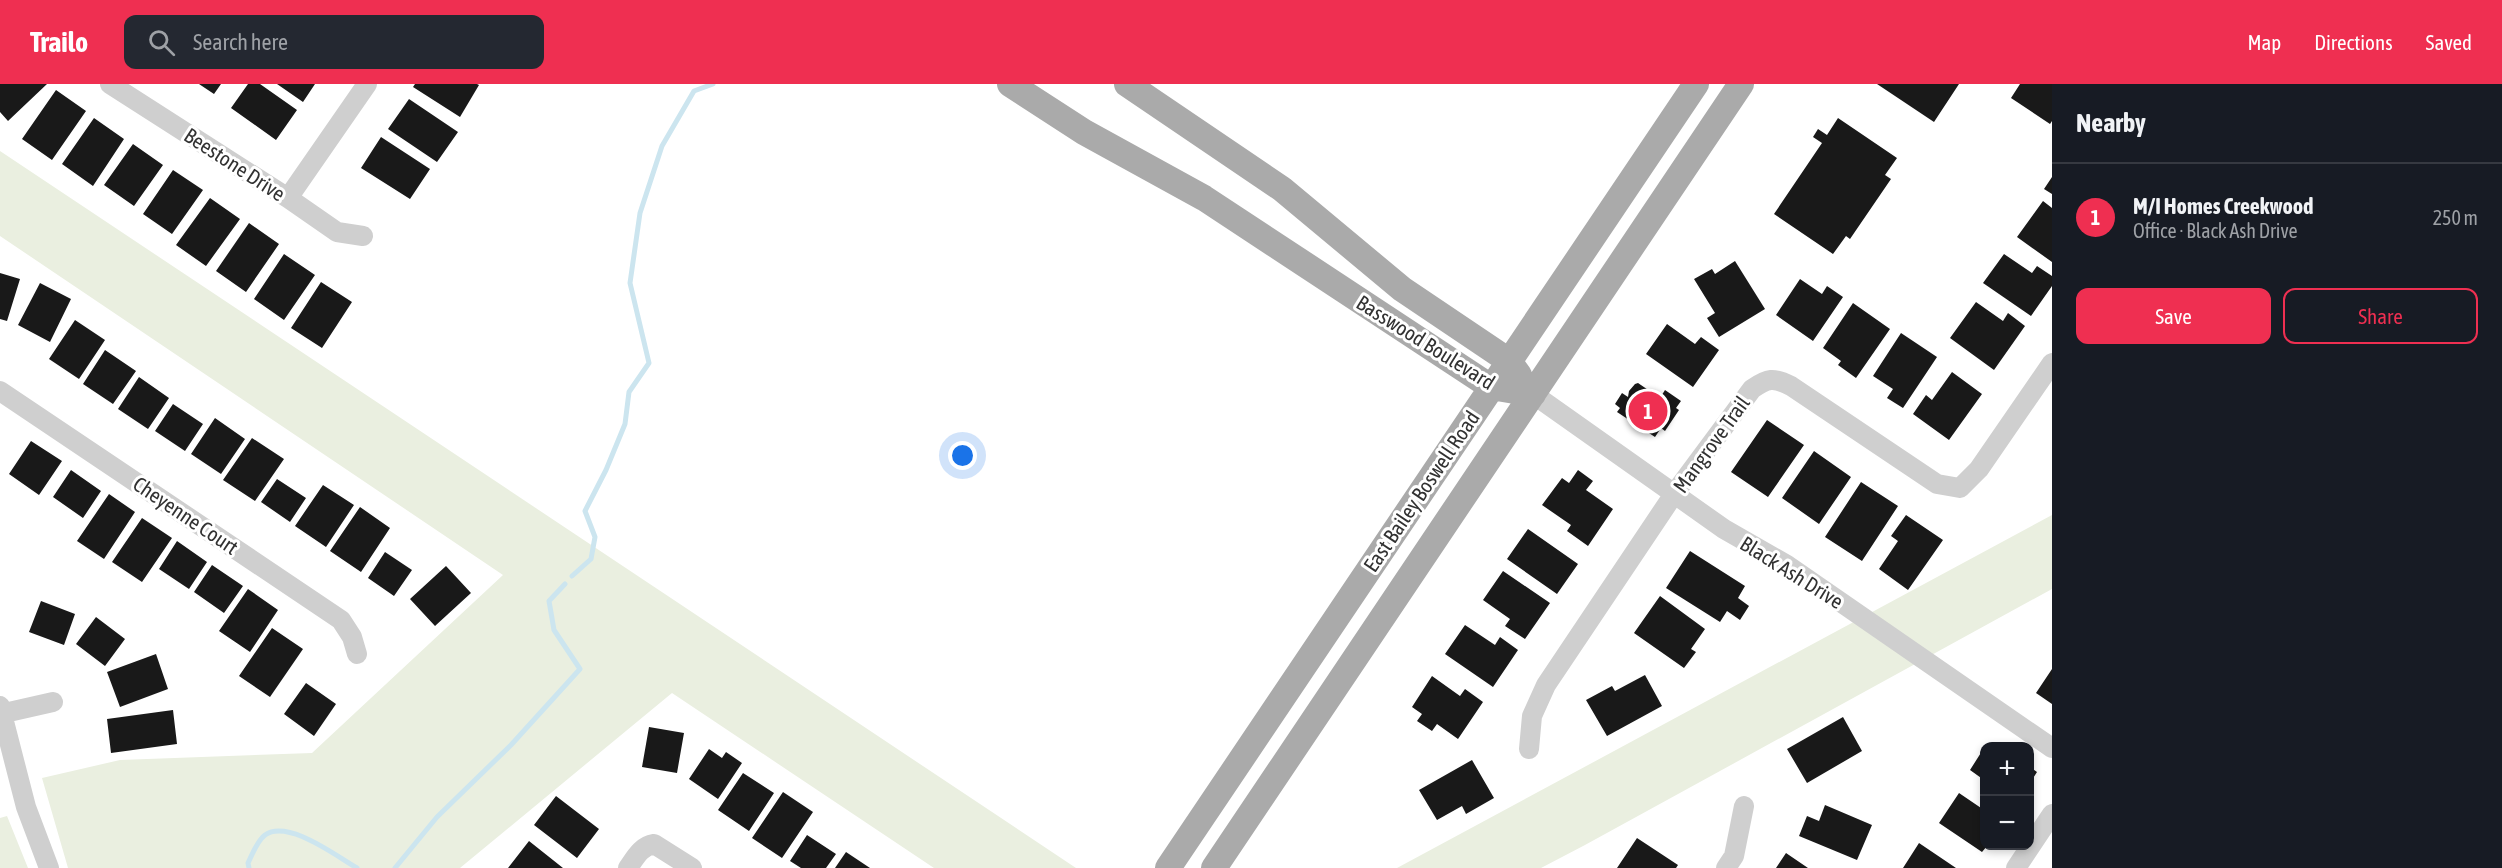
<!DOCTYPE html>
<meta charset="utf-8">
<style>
:root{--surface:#171b24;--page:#242831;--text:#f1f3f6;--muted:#9ea1a6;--line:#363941;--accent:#ef2f51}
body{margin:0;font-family:"Asap Condensed",sans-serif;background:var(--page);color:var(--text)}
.controls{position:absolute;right:18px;bottom:18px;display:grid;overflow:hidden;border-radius:12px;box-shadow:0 3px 9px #0003}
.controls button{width:54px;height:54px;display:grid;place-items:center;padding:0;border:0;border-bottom:2px solid var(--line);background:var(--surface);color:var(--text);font:30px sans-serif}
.you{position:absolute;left:963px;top:372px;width:21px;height:21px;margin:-15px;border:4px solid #fff;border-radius:50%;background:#1a73e8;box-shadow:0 0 0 9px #1a73e833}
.badge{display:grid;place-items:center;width:39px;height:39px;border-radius:50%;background:var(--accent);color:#fff;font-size:20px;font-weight:700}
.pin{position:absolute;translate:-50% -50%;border:3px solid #fff;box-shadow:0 2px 6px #0006}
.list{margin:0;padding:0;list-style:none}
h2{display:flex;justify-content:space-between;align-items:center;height:78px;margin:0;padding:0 24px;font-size:26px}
h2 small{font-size:20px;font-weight:400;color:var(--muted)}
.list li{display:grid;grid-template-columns:39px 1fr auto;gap:18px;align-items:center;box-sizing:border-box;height:108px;padding:0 24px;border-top:2px solid var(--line)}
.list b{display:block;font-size:22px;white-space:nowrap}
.list p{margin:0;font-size:20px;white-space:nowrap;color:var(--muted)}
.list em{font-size:20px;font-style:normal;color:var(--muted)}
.actions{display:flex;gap:12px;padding:18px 24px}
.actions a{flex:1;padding:14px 0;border:2px solid var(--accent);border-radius:12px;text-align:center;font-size:21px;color:var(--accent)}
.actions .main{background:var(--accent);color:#fff}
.icon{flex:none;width:33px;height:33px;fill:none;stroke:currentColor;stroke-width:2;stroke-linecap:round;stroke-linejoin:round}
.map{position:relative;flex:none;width:2052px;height:784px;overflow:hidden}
header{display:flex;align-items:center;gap:36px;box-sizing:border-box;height:84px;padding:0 30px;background:var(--accent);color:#fff}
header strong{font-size:28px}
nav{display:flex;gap:33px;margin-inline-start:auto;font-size:21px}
.search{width:420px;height:54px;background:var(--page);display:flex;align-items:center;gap:15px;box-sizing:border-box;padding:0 21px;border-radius:12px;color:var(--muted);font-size:22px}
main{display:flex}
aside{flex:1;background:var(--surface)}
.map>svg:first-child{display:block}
.green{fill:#eaefe0}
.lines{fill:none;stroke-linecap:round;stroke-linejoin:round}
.stream{stroke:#cce5ef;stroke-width:5}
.building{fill:#191919}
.minor{stroke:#cfcfcf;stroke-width:20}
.major{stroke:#aaa;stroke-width:26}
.labels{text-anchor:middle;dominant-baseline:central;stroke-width:6;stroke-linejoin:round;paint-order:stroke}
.street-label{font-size:21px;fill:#323232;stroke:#fff}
</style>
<header>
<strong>Trailo</strong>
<div class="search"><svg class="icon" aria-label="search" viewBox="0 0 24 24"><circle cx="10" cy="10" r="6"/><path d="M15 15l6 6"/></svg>Search here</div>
<nav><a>Map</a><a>Directions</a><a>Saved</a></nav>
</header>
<main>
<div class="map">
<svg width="2052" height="784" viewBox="0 0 2052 784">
<rect width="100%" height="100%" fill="#fff"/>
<path class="green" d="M 0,67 L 1076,784 L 934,784 L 672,609 L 460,784 L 68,784 L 42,694 L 120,676 L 312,669 L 503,491 L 0,152 Z
M 2052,431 L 2052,505 L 1585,761 L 1541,784 L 1397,784 Z
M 7,732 L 28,784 L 0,784 L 0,734 Z"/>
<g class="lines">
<path class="stream" d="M 572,492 L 591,475 L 595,453 L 585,427 L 606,386 L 625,340 L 629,308 L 649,279 L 630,199 L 640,129 L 662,62 L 694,7 L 713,0
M 249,784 L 248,779 C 252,771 257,757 265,751 C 288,735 336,772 357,784
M 395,784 L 437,733 L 511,661 L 580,585 L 554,546 L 549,517 L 565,500"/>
</g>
<path class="building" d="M 0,0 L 47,0 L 8,37 L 0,28 Z
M 199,0 L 221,0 L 214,10 Z
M 248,0 L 260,0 L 297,26 L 276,56 L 231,24 Z
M 277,0 L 315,0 L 303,18 Z
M 415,0 L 477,0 L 479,1 L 460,33 L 413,3 Z
M 1877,0 L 1959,0 L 1934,38 Z
M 2020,0 L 2052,0 L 2052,37 L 2050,40 L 2011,14 Z
M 56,6 L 86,27 L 52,76 L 22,55 Z
M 409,15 L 458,48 L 437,78 L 388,45 Z
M 94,34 L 124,55 L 93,102 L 62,80 Z
M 1838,34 L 1897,74 L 1885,91 L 1891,95 L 1850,155 L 1846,152 L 1833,170 L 1774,130 L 1822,59 L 1813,53 L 1818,45 L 1827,51 Z
M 381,53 L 430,85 L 410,115 L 361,84 Z
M 133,60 L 163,81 L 134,122 L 104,101 Z
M 173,86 L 203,106 L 172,150 L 143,130 Z
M 2052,93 L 2052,110 L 2044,105 Z
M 210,114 L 240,135 L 206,182 L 176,161 Z
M 2043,117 L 2052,124 L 2052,178 L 2017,153 Z
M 249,139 L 279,160 L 246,208 L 216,187 Z
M 284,170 L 315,191 L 284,236 L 254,215 Z
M 2004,170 L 2032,189 L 2037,182 L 2052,192 L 2052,202 L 2031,232 L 1983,199 Z
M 1735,177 L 1765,225 L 1719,253 L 1707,234 L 1715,229 L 1694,195 L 1712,185 L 1715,190 Z
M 0,189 L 20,195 L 7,237 L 0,235 Z
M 1800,195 L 1822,210 L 1827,202 L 1843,213 L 1813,257 L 1776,231 Z
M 321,198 L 352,218 L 322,264 L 291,244 Z
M 40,199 L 71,215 L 50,258 L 18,241 Z
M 1976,218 L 2003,237 L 2008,229 L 2025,242 L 1994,286 L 1950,254 Z
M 1853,219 L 1890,245 L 1856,294 L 1838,281 L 1841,277 L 1823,264 Z
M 75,236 L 105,256 L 79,295 L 49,275 Z
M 1667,240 L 1695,260 L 1701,253 L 1719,266 L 1693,303 L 1646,270 Z
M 1901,249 L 1937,273 L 1903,324 L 1887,314 L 1893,305 L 1873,292 Z
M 105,266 L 136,287 L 113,320 L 83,300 Z
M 1952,288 L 1982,310 L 1949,356 L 1913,330 L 1926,311 L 1932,316 Z
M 139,293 L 169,314 L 148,345 L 118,325 Z
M 1638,299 L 1660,314 L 1665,306 L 1681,317 L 1676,324 L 1679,326 L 1665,347 L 1661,344 L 1655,353 L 1617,328 L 1620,324 L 1615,320 L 1622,309 L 1628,313 L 1629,307 L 1635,300 Z
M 173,320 L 203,340 L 185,367 L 155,347 Z
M 215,334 L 245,355 L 221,390 L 191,370 Z
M 1767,336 L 1804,361 L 1768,413 L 1731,388 Z
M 252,354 L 284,375 L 255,417 L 223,396 Z
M 31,357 L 62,377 L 39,411 L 9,390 Z
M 1814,367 L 1851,393 L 1819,440 L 1782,414 Z
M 71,386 L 101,407 L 83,434 L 53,413 Z
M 1578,386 L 1593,397 L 1586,406 L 1613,425 L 1588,462 L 1567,447 L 1571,441 L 1542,421 L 1562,394 L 1569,399 Z
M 277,395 L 306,414 L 290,438 L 261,418 Z
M 1861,398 L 1898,422 L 1862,477 L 1825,453 Z
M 323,401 L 354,421 L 326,463 L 295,442 Z
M 109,410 L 135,428 L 104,475 L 77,457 Z
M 360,423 L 390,444 L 361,488 L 330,467 Z
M 1906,431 L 1943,456 L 1908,506 L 1879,485 L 1898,457 L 1891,452 Z
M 142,434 L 172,454 L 142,498 L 112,478 Z
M 1528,445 L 1578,480 L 1557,510 L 1507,475 Z
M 177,457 L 207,478 L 189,505 L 159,485 Z
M 1690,467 L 1745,502 L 1738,514 L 1749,522 L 1740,536 L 1727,527 L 1720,538 L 1666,504 Z
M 385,468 L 412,486 L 394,512 L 368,494 Z
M 212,481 L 243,502 L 224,529 L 194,508 Z
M 446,482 L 471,509 L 435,542 L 410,515 Z
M 1503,487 L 1550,519 L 1525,555 L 1505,542 L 1510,535 L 1483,516 Z
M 248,505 L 278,526 L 250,568 L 219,547 Z
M 1660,512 L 1705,545 L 1691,565 L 1696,568 L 1684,584 L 1634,549 Z
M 41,517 L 75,530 L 64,561 L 29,548 Z
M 96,533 L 125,555 L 105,582 L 76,560 Z
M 1465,541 L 1495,561 L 1500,553 L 1518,566 L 1493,603 L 1445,570 Z
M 272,544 L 303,565 L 270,613 L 239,592 Z
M 156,570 L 168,605 L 120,623 L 107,588 Z
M 2052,585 L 2052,620 L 2036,609 Z
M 1645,591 L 1662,622 L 1607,652 L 1586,616 L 1612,602 L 1615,607 Z
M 1432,592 L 1460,612 L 1465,605 L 1483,618 L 1458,655 L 1437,640 L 1432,647 L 1417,637 L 1422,630 L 1412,623 Z
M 306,599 L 336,620 L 314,652 L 284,630 Z
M 173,626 L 177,660 L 111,669 L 107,635 Z
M 1843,633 L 1862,667 L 1807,699 L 1787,665 Z
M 649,643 L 684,649 L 677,689 L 642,683 Z
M 1984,664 L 1984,696 L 1970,686 Z
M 709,665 L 722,674 L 726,668 L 742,679 L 718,715 L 689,695 Z
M 1472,676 L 1494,714 L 1466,730 L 1462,722 L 1437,736 L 1419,706 Z
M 2030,683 L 2037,688 L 2030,699 Z
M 743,689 L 774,709 L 749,747 L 718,726 Z
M 783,708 L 813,728 L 782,774 L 752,754 Z
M 1959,709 L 1984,726 L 1984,762 L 1987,762 L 1982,768 L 1939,739 Z
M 556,712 L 599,745 L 577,774 L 534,741 Z
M 1825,721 L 1872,741 L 1857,776 L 1799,752 L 1807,732 L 1819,737 Z
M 807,751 L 836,770 L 826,784 L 801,784 L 790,777 Z
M 1637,754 L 1678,781 L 1676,784 L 1617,784 Z
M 529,757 L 563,784 L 508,784 Z
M 1919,759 L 1956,784 L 1903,784 Z
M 846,768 L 870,784 L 835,784 Z
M 1786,769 L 1808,784 L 1776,784 Z"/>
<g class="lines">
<path class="minor" d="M 110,0 L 288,114 L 337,148 L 363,152
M 288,114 L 367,0
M 0,307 L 341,536 L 352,553 L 357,570
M 1533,310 L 1724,445 L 1787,481 L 2052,664
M 0,622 L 26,723 L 49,784
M 0,630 L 53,618
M 1529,665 L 1532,632 L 1546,601 L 1674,410 L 1752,305 C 1768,294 1773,293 1791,302 L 1937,400 L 1960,404 L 1979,385 L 2052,279
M 628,784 C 635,774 641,762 654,760 L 692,784
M 1726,784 L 1734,772 L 1744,722
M 2016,784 L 2052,730"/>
<path class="major" d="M 1010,0 L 1084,48 L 1204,114 L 1491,303 L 1533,310
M 1127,0 L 1282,105 L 1402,205 L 1509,277 L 1519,291
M 1168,784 L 1696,0
M 1214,784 L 1741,0"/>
</g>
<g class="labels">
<g class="street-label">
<text transform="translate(235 80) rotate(33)">Beestone Drive</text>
<text transform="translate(1426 258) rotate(32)">Basswood Boulevard</text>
<text transform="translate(1711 360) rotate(-54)">Mangrove Trail</text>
<text transform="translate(1421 407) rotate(-56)">East Bailey Boswell Road</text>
<text transform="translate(186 431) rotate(34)">Cheyenne Court</text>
<text transform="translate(1792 488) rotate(32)">Black Ash Drive</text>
</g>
</g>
</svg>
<div class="controls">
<button>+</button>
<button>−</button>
</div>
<div class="you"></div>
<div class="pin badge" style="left:1648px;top:327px">1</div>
</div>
<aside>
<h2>Nearby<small></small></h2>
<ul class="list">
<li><span class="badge">1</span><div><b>M/I Homes Creekwood</b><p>Office · Black Ash Drive</p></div><em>250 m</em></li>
</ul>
<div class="actions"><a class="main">Save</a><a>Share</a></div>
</aside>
</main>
